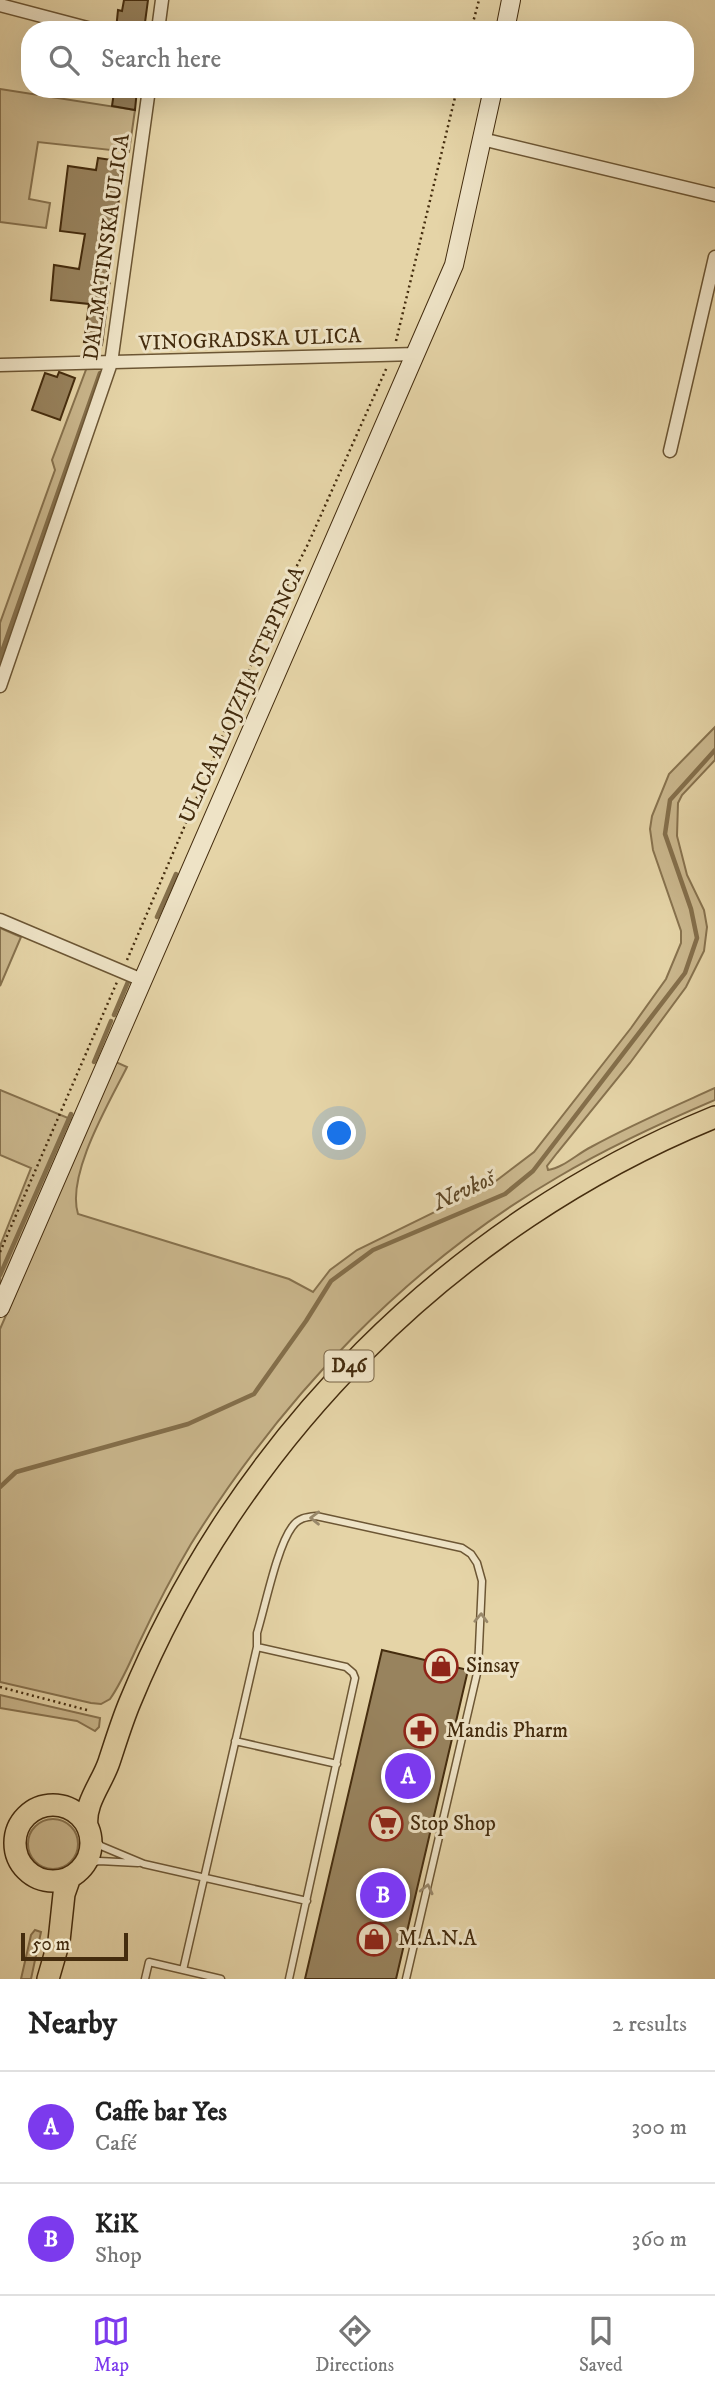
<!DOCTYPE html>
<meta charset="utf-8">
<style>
:root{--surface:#fff;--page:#f2f2f2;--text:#222;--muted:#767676;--line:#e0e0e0;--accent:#7c3aed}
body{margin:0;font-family:"IM FELL DW Pica",serif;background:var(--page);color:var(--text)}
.scale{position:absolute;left:21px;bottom:18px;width:107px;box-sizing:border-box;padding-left:7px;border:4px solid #442c0e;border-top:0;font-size:19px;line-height:24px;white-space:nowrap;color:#442c0e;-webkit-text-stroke:5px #eee3c6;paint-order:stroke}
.you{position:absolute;left:340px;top:1134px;width:24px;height:24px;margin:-18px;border:5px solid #fff;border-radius:50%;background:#1a73e8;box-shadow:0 0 0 10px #1a73e833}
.badge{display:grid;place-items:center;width:46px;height:46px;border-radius:50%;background:var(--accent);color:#fff;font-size:23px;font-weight:700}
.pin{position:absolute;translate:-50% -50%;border:4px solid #fff;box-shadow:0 2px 7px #0006}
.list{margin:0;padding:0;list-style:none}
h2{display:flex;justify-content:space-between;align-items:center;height:91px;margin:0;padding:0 28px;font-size:30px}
h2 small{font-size:23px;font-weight:400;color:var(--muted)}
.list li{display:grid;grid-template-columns:46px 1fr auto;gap:21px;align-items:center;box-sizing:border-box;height:112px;padding:0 28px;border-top:2px solid var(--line)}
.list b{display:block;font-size:26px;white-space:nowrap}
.list p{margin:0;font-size:23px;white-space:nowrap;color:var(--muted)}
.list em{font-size:23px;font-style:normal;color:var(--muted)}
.icon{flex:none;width:38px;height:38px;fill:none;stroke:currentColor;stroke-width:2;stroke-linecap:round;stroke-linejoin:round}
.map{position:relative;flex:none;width:715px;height:1979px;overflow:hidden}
.search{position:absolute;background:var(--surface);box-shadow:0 7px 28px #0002;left:21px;right:21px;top:21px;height:77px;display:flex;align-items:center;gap:18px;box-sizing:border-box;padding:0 24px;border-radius:28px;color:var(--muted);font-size:26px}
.sheet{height:315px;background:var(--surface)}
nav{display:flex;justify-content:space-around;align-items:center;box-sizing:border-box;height:98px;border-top:2px solid var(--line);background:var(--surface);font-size:19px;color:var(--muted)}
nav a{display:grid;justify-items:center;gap:4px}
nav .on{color:var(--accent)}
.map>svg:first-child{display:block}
.green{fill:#cab78d;stroke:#87724e;stroke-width:2}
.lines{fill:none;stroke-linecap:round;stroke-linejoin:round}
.stream{stroke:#846f4b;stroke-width:4.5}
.building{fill:#98835e;stroke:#442c0e;stroke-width:2}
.lane-casing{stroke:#6c5634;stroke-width:9}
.street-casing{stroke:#6c5634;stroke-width:15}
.secondary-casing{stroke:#442c0e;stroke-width:20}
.primary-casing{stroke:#442c0e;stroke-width:24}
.path{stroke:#442c0e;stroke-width:2.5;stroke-dasharray:2 3.5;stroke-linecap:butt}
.lane{stroke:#eee3c6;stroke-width:6}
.street{stroke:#eee3c6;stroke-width:12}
.secondary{stroke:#eee3c6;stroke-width:18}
.primary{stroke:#e5d4a7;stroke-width:21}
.oneway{stroke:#99886a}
.labels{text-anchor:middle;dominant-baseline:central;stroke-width:6;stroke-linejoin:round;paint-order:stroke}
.shield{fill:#eee3c6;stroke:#776345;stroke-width:2}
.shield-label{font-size:19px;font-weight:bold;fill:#442c0e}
.street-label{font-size:21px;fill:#442c0e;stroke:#eee3c6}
.poi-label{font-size:21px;fill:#442c0e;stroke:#eee3c6;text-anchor:start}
.water-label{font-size:23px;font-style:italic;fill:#5e4827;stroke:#eee3c6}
</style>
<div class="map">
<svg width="715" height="1979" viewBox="0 0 715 1979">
<rect width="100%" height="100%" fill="#e5d4a7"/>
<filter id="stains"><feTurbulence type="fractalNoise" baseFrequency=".00286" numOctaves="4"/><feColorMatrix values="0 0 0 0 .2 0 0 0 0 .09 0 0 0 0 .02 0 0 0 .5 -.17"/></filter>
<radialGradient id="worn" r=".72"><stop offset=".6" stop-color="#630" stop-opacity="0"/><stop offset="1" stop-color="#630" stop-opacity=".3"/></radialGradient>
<path class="green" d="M 0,89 L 135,110 L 129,152 L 38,142 L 29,199 L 50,203 L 46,228 L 0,222 Z
M 87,367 L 103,368 L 0,664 L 0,623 L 55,470 L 52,460 Z
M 715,727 L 715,760 L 682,795 L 678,803 L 677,836 L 687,875 L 704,910 L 707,927 L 704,951 L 686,987 L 630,1063 L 557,1153 L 547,1166 L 548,1170 C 563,1168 577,1154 591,1147 C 631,1125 673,1107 715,1088 L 715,1100 C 661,1123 609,1147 558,1177 C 407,1265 283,1396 191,1544 C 172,1576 155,1609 139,1643 C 130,1662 122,1682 110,1699 L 101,1704 L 91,1703 L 0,1682 L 0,1329 L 116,1062 L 127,1067 C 109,1103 66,1175 78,1214 L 289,1279 L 313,1292 L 330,1270 L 357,1250 L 492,1184 L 534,1152 L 631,1028 L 666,979 L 681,943 L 681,931 L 653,850 L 650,829 L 652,816 L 669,774 Z
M 0,928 L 21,937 L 0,986 Z
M 0,1090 L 73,1120 L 0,1293 L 0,1246 L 31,1168 L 0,1155 Z
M 0,1695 L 100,1718 L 99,1727 L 95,1731 L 77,1721 L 0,1708 Z
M28 1844a25 25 0 1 1 50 0a25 25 0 1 1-50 0Z
M 35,1930 L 41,1932 L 31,1979 L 21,1979 L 31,1935 Z"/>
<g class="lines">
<path class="stream" d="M 0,657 L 100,373
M 157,917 L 176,874
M 114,1015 L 128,982
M 94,1062 L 111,1021
M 0,1275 L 71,1114
M 0,1487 L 16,1472 L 188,1424 L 254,1394 L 306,1321 L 331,1281 L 373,1250 L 505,1194 L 533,1171 L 685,973 L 697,938 L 691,909 L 665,834 L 670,800 L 715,750"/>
</g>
<path class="building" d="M 124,0 L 148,0 L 144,30 L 116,30 L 118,10 L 122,11 Z
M 120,89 L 137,89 L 135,110 L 112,106 L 114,92 L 119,92 Z
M 98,158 L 125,162 L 106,280 L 110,280 L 102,345 L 84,342 L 89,304 L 51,300 L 54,265 L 79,269 L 85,234 L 60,231 L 68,166 L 96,170 Z
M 59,372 L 75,378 L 60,420 L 32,410 L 45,373 L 57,377 Z
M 382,1650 L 468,1670 L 396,1979 L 305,1979 Z"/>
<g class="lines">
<defs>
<path id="lane" d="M 257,1647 L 257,1633 C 265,1607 277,1547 292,1527 C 298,1518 306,1517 316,1516 L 462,1548 L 471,1554 L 477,1563 L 482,1581 L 478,1669 L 406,1979
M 235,1741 L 337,1764
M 90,1834 L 101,1846 L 144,1864 L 307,1901
M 83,1866 L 99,1861 L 138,1863
M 183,1970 L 257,1647 L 346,1667 L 353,1673 L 355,1678 L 289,1979
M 145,1979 L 149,1962 L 221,1979"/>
<path id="street" d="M 0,5 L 95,30
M 158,30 L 162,0
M 482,139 L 715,195
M 0,365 L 417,354
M 670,451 L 715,257
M 0,686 L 111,363 L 149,89
M 0,920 L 142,980"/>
<path id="secondary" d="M 505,30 L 511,0
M 0,1308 L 454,265 L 493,89"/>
<path id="primary" d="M15 1843a38 38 0 1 1 76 0a38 38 0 1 1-76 0Z
M 87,1826 C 84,1803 102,1783 109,1762 C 116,1741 122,1721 130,1702 C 238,1439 452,1224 715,1117
M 48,1979 L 59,1941 L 64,1894 L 70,1877"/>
</defs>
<use href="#lane" class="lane-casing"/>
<use href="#street" class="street-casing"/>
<use href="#secondary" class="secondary-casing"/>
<use href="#primary" class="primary-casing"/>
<path class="path" d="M 471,30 L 479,0
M 396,341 L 457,89
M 127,960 L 207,774 L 269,621 L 308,544 L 387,367
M 0,1252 L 117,982
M 0,1687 L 87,1710"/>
<use href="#lane" class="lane"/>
<use href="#street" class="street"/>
<use href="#secondary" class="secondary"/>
<use href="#primary" class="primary"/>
</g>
<defs><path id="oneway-chevron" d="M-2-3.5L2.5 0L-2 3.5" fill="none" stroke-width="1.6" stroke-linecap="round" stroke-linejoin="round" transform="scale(1.75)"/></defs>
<g class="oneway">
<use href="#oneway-chevron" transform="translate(315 1518) rotate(-179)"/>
<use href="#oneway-chevron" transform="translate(481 1618) rotate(-88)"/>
<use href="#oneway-chevron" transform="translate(427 1889) rotate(-77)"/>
</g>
<defs>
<symbol id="shop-ring" viewBox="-11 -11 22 22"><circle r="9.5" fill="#eee3c6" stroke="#8f2418" stroke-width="1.5"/><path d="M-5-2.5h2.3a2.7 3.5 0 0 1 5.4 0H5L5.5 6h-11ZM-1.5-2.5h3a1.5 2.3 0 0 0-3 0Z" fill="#8f2418"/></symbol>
<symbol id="pharmacy-ring" viewBox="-11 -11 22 22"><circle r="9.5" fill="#eee3c6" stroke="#8f2418" stroke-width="1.5"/><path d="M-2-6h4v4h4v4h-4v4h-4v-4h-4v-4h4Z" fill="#8f2418"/></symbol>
<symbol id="supermarket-ring" viewBox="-11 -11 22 22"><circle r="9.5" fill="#eee3c6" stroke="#8f2418" stroke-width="1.5"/><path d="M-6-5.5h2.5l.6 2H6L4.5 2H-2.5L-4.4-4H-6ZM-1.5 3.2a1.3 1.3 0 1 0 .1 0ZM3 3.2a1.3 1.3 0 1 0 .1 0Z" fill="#8f2418"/></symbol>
</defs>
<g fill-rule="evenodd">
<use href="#shop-ring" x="422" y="1647" width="38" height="38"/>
<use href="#pharmacy-ring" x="402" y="1712" width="38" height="38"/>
<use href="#supermarket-ring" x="367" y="1805" width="38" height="38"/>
<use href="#shop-ring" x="355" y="1920" width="38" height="38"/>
</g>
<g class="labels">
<rect class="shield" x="324.5" y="1350.5" width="49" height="31" rx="5"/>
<g class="shield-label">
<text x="349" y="1366">D46</text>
</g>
<g class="street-label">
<text transform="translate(107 247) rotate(-82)">DALMATINSKA ULICA</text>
<text transform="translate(250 340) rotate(-2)">VINOGRADSKA ULICA</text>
<text transform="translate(242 695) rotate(-66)">ULICA ALOJZIJA STEPINCA</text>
</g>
<g class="poi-label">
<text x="466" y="1666">Sinsay</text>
<text x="446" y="1731">Mandis Pharm</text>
<text x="410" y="1824">Stop Shop</text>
<text x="398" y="1939">M.A.N.A</text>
</g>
<g class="water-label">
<text transform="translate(464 1191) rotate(-25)">Nevkoš</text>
</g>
</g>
<rect width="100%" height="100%" filter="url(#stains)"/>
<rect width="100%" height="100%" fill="url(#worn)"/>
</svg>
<div class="scale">50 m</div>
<div class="you"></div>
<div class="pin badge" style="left:408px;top:1776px">A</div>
<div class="pin badge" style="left:383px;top:1895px">B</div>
<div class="search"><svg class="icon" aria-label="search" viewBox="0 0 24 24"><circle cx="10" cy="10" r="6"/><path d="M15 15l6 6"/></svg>Search here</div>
</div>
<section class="sheet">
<h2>Nearby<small>2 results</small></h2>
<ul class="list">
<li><span class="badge">A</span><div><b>Caffe bar Yes</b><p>Café</p></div><em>300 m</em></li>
<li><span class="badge">B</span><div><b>KiK</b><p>Shop</p></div><em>360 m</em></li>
</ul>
</section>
<nav>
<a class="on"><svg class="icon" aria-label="map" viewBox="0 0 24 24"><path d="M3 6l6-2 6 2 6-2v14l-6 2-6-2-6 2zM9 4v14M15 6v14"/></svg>Map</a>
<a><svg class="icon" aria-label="directions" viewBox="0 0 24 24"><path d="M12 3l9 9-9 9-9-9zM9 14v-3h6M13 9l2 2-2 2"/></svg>Directions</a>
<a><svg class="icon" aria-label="saved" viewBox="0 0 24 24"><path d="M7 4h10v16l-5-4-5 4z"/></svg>Saved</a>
</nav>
